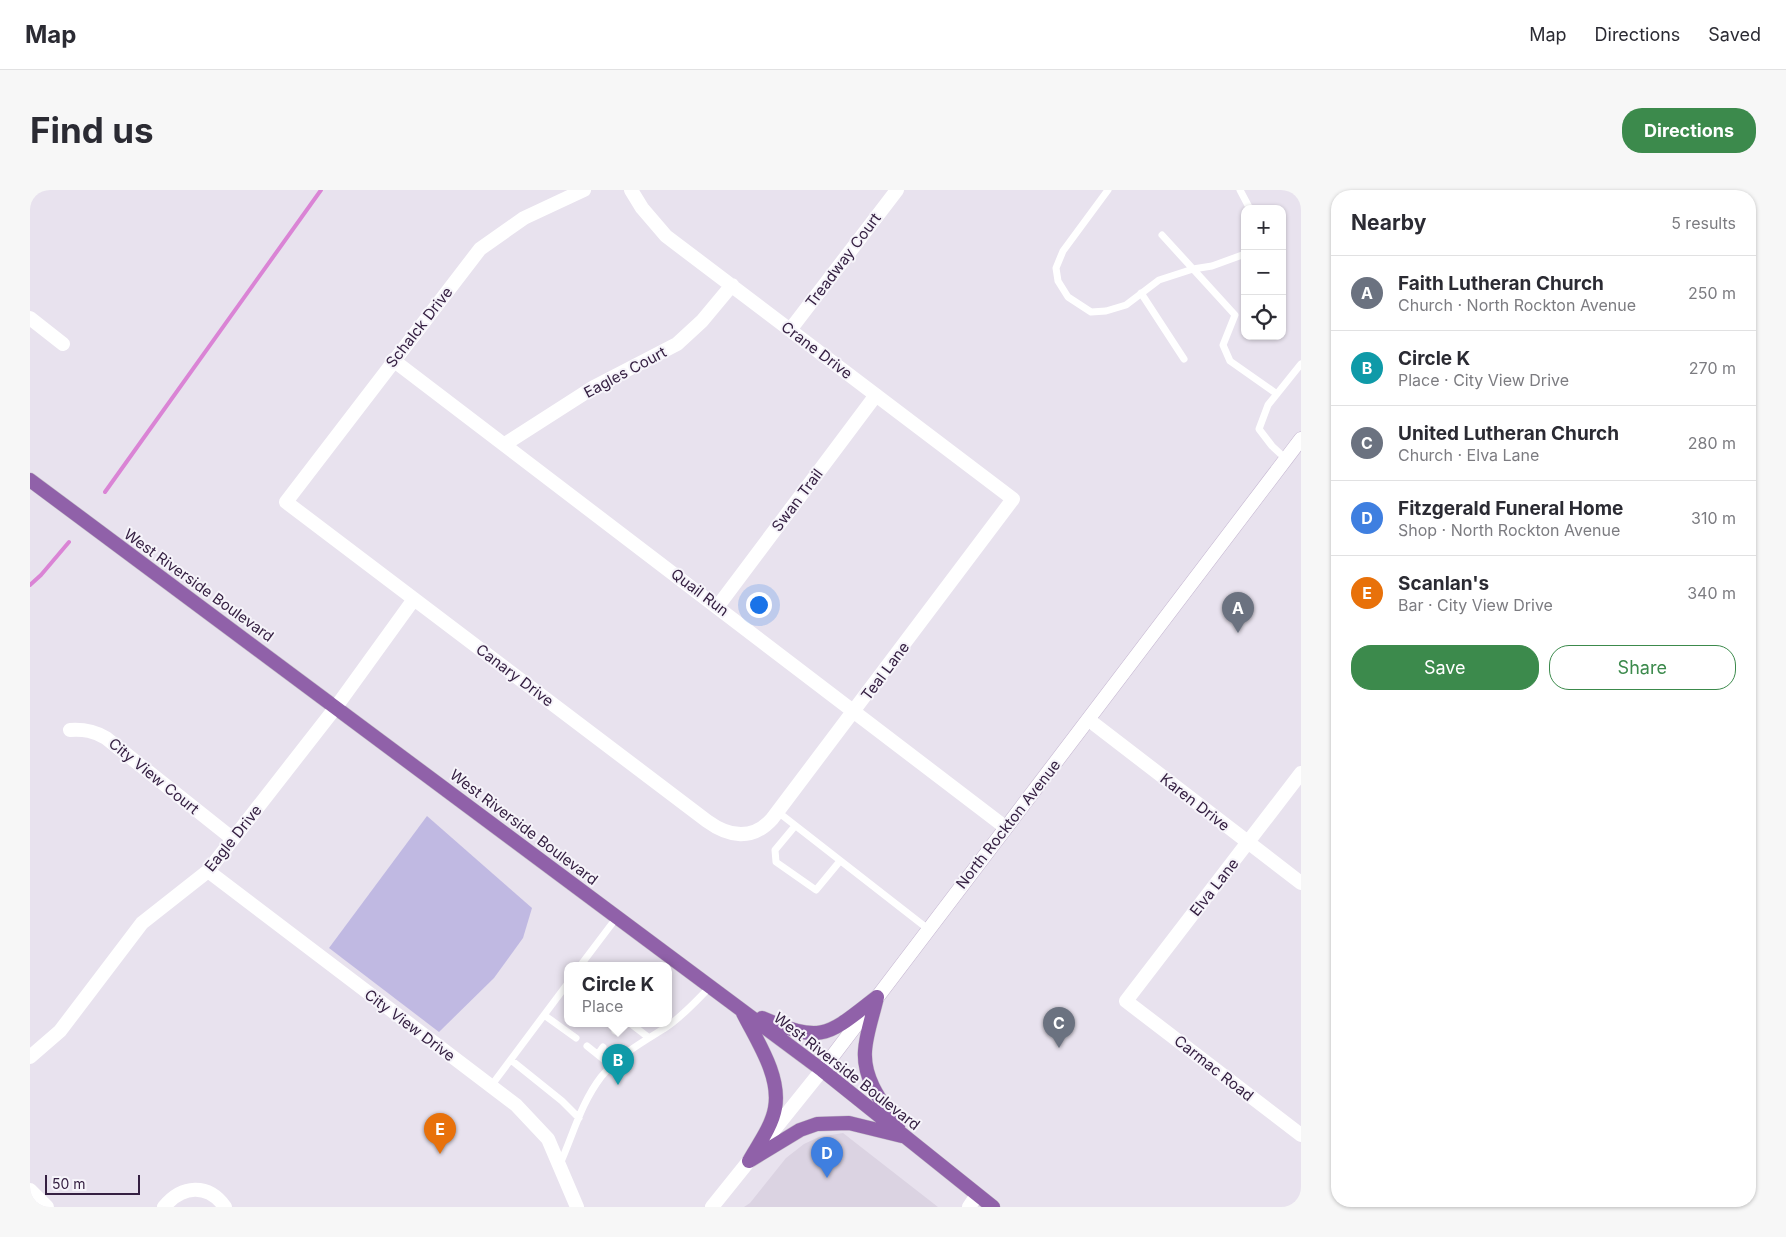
<!DOCTYPE html>
<meta charset="utf-8">
<style>
:root{--surface:#fff;--page:#f7f7f7;--text:#2b2b33;--muted:#7c7c81;--line:#e1e1e2;--accent:#3c8a4c}
body{margin:0;font-family:Inter,sans-serif;background:var(--page);color:var(--text)}
.controls{position:absolute;right:15px;top:15px;display:grid;overflow:hidden;border-radius:10px;box-shadow:0 1px 4px #0004}
.controls button{width:45px;height:45px;display:grid;place-items:center;padding:0;border:0;border-bottom:1px solid var(--line);background:var(--surface);color:var(--text);font:25px sans-serif}
.scale{position:absolute;left:15px;bottom:12px;width:95px;box-sizing:border-box;padding-left:5px;border:2px solid #352042;border-top:0;font-size:14px;line-height:18px;white-space:nowrap;color:#352042;-webkit-text-stroke:4px #f6f4fa;paint-order:stroke}
.you{position:absolute;left:728px;top:414px;width:18px;height:18px;margin:-12px;border:4px solid #fff;border-radius:50%;background:#1a73e8;box-shadow:0 0 0 8px #1a73e833}
.badge{display:grid;place-items:center;width:32px;height:32px;border-radius:50%;background:var(--accent);color:#fff;font-size:16px;font-weight:700}
.pin{position:absolute;translate:-50% -41px;filter:drop-shadow(0 1px 2px #0008)}
.pin::after{content:'';position:absolute;top:26px;width:18px;height:15px;background:inherit;clip-path:polygon(0 0,100% 0,50% 100%)}
.popup{position:absolute;left:534px;top:772px;width:108px;height:65px;box-sizing:border-box;display:grid;place-content:center;border-radius:10px;background:var(--surface);filter:drop-shadow(0 1px 4px #0005);font-size:16px;white-space:nowrap;color:var(--muted)}
.popup b{font-size:19px;color:var(--text)}
.popup::after{content:'';position:absolute;left:50%;top:100%;margin-left:-10px;border:10px solid transparent;border-top-color:var(--surface)}
.list{margin:0;padding:0;list-style:none}
h2{display:flex;justify-content:space-between;align-items:center;height:65px;margin:0;padding:0 20px;font-size:21px}
h2 small{font-size:16px;font-weight:400;color:var(--muted)}
.list li{display:grid;grid-template-columns:32px 1fr auto;gap:15px;align-items:center;box-sizing:border-box;height:75px;padding:0 20px;border-top:1px solid var(--line)}
.list b{display:block;font-size:19px;white-space:nowrap}
.list p{margin:0;font-size:16px;white-space:nowrap;color:var(--muted)}
.list em{font-size:16px;font-style:normal;color:var(--muted)}
.actions{display:flex;gap:10px;padding:15px 20px}
.actions a{flex:1;padding:11px 0;border:1px solid var(--accent);border-radius:20px;text-align:center;font-size:18px;color:var(--accent)}
.actions .main{background:var(--accent);color:#fff}
.icon{flex:none;width:28px;height:28px;fill:none;stroke:currentColor;stroke-width:2;stroke-linecap:round;stroke-linejoin:round}
.map{position:relative;flex:none;width:1271px;height:1017px;overflow:hidden;border-radius:20px}
header{display:flex;align-items:center;gap:30px;box-sizing:border-box;height:70px;padding:0 25px;background:var(--surface);border-bottom:1px solid var(--line)}
header strong{font-size:24px}
nav{display:flex;gap:28px;margin-inline-start:auto;font-size:18px}
.intro{display:flex;align-items:center;justify-content:space-between;box-sizing:border-box;height:120px;padding:0 30px}
h1{margin:0;font-size:35px}
.button{padding:12px 22px;border-radius:20px;background:var(--accent);color:#fff;font-size:18px;font-weight:700}
main{display:flex;gap:30px;padding:0 30px}
aside{flex:1;background:var(--surface);border-radius:20px;box-shadow:0 1px 4px #0004}
.map>svg:first-child{display:block}
.built{fill:#dbd3e2}
.green{fill:#c0b9e2}
.lines{fill:none;stroke-linecap:round;stroke-linejoin:round}
.stream{stroke:#da84d5;stroke-width:4}
.secondary-casing{stroke:#c3b4cf;stroke-width:15}
.primary-casing{stroke:#c6c1ca;stroke-width:15}
.service{stroke:#fff;stroke-width:7}
.minor{stroke:#fff;stroke-width:14}
.tertiary{stroke:#fff;stroke-width:14}
.secondary{stroke:#fff;stroke-width:14}
.primary{stroke:#9061a9;stroke-width:14}
.labels{text-anchor:middle;dominant-baseline:central;stroke-width:4;stroke-linejoin:round;paint-order:stroke}
.street-label{font-size:15px;fill:#352042;stroke:#f6f4fa}
</style>
<header>
<strong>Map</strong>
<nav><a>Map</a><a>Directions</a><a>Saved</a></nav>
</header>
<div class="intro"><h1>Find us</h1><a class="button">Directions</a></div>
<main>
<div class="map">
<svg width="1271" height="1017" viewBox="0 0 1271 1017">
<rect width="100%" height="100%" fill="#e8e2ee"/>
<path class="built" d="M 813,943 L 908,1017 L 714,1017 L 720,1013 L 756,968 L 774,954 L 789,947 Z"/>
<path class="green" d="M 397,626 L 502,718 L 493,748 L 464,788 L 409,842 L 299,758 Z"/>
<g class="lines">
<path class="stream" d="M 75,302 L 291,0
M 0,395 L 11,385 L 39,352"/>
<defs>
<path id="secondary" d="M 792,880 L 1271,249"/>
<path id="primary" d="M 0,290 L 792,880 L 963,1017
M 847,807 C 843,825 836,844 835,861 C 833,890 853,914 868,936
M 713,823 C 727,851 751,886 745,918 C 742,936 728,955 719,971
M 732,828 C 793,854 797,846 847,807
M 719,971 L 770,940 L 787,934 L 819,933 L 872,946"/>
</defs>
<use href="#secondary" class="secondary-casing"/>
<use href="#primary" class="primary-casing"/>
<path class="service" d="M 1078,0 L 1033,61 L 1026,78 L 1028,91 L 1038,107 L 1061,122 L 1076,121 L 1096,115 L 1129,90 L 1163,79 L 1182,76 L 1215,64
M 1210,0 L 1220,19
M 1132,45 L 1205,125 L 1193,155 L 1200,171 L 1247,204
M 1111,103 L 1154,169
M 1256,269 L 1242,256 L 1229,239 L 1238,215 L 1271,174
M 748,622 L 898,739
M 765,636 L 745,660 L 746,672 L 786,700 L 810,671
M 550,776 L 587,727
M 514,825 L 546,848
M 601,834 L 618,847
M 585,841 L 590,834
M 557,856 L 582,876
M 568,864 L 573,857
M 481,870 L 532,911 L 549,928
M 461,896 L 538,793
M 530,974 C 543,945 551,913 571,887 C 589,865 611,853 635,838 C 652,827 666,811 680,797"/>
<path class="minor" d="M 554,0 L 494,28 L 450,59 L 256,312 L 677,631 C 699,647 722,651 742,629 L 983,309 L 636,46 L 612,18 L 601,0
M 0,128 L 33,154
M 760,140 L 867,0
M 363,170 L 975,637
M 475,254 L 564,197 L 647,154 L 672,131 L 702,95
M 688,416 L 846,205
M 1059,530 L 1271,693
M 40,540 C 54,539 64,541 76,548 L 203,649
M 1271,583 L 1096,811 L 1271,945
M 178,681 L 486,915 L 518,949 L 547,1017
M 0,867 L 30,841 L 112,733 L 178,681 L 306,517 L 384,409
M 0,1000 L 17,1017
M 134,1017 C 152,995 178,993 195,1017
M 939,1017 L 947,1005"/>
<path class="tertiary" d="M 682,1017 L 792,880"/>
<use href="#secondary" class="secondary"/>
<use href="#primary" class="primary"/>
</g>
<g class="labels">
<g class="street-label">
<text transform="translate(813 70) rotate(-53)">Treadway Court</text>
<text transform="translate(389 137) rotate(-52)">Schalck Drive</text>
<text transform="translate(787 160) rotate(37)">Crane Drive</text>
<text transform="translate(595 182) rotate(-28)">Eagles Court</text>
<text transform="translate(767 310) rotate(-53)">Swan Trail</text>
<text transform="translate(169 395) rotate(36)">West Riverside Boulevard</text>
<text transform="translate(670 402) rotate(37)">Quail Run</text>
<text transform="translate(855 481) rotate(-53)">Teal Lane</text>
<text transform="translate(485 485) rotate(37)">Canary Drive</text>
<text transform="translate(124 586) rotate(39)">City View Court</text>
<text transform="translate(1165 612) rotate(38)">Karen Drive</text>
<text transform="translate(978 634) rotate(-52)">North Rockton Avenue</text>
<text transform="translate(494 637) rotate(37)">West Riverside Boulevard</text>
<text transform="translate(203 648) rotate(-51)">Eagle Drive</text>
<text transform="translate(1184 697) rotate(-52)">Elva Lane</text>
<text transform="translate(380 835) rotate(37)">City View Drive</text>
<text transform="translate(1184 878) rotate(38)">Carmac Road</text>
<text transform="translate(817 881) rotate(38)">West Riverside Boulevard</text>
</g>
</g>
</svg>
<div class="controls">
<button>+</button>
<button>−</button>
<button><svg class="icon" aria-label="locate" viewBox="0 0 24 24"><circle cx="12" cy="12" r="6"/><path d="M12 2v4M12 18v4M2 12h4M18 12h4"/></svg></button>
</div>
<div class="scale">50 m</div>
<div class="you"></div>
<div class="pin badge" style="left:1208px;top:443px;background:#6b7280">A</div>
<div class="pin badge" style="left:588px;top:895px;background:#0f9aa8">B</div>
<div class="popup"><b>Circle K</b>Place</div>
<div class="pin badge" style="left:1029px;top:858px;background:#6b7280">C</div>
<div class="pin badge" style="left:797px;top:988px;background:#3f7fe0">D</div>
<div class="pin badge" style="left:410px;top:964px;background:#e8710a">E</div>
</div>
<aside>
<h2>Nearby<small>5 results</small></h2>
<ul class="list">
<li><span class="badge" style="background:#6b7280">A</span><div><b>Faith Lutheran Church</b><p>Church · North Rockton Avenue</p></div><em>250 m</em></li>
<li><span class="badge" style="background:#0f9aa8">B</span><div><b>Circle K</b><p>Place · City View Drive</p></div><em>270 m</em></li>
<li><span class="badge" style="background:#6b7280">C</span><div><b>United Lutheran Church</b><p>Church · Elva Lane</p></div><em>280 m</em></li>
<li><span class="badge" style="background:#3f7fe0">D</span><div><b>Fitzgerald Funeral Home</b><p>Shop · North Rockton Avenue</p></div><em>310 m</em></li>
<li><span class="badge" style="background:#e8710a">E</span><div><b>Scanlan's</b><p>Bar · City View Drive</p></div><em>340 m</em></li>
</ul>
<div class="actions"><a class="main">Save</a><a>Share</a></div>
</aside>
</main>
